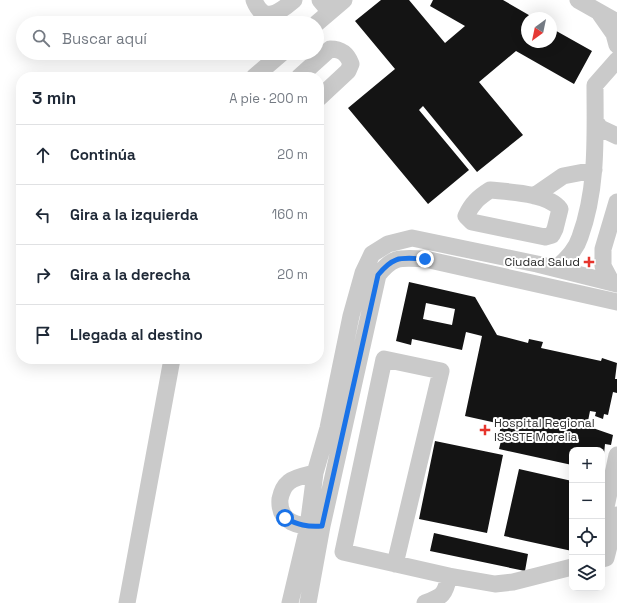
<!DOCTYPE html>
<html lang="es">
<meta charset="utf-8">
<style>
:root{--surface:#fff;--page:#f2f2f3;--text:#1f2937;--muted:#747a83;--line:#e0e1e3}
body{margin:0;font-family:"Space Grotesk",sans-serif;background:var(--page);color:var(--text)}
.controls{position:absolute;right:12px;bottom:12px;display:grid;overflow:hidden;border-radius:8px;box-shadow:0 4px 16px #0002}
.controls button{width:36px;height:36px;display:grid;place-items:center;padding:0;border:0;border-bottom:1px solid var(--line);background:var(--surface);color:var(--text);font:20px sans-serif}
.compass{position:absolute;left:521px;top:12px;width:36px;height:36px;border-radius:50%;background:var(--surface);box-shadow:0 4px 16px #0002;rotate:213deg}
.stop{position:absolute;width:12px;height:12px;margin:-9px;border:3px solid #1a73e8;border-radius:50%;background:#fff}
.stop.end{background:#1a73e8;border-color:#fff;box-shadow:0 1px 4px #0008}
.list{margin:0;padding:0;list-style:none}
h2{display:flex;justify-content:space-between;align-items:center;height:52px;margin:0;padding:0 16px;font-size:17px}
h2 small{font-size:13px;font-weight:400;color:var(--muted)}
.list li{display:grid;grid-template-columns:26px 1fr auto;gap:12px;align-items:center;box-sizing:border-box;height:60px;padding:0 16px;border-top:1px solid var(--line)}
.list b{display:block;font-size:15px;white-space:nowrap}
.list em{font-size:13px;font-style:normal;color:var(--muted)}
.icon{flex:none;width:22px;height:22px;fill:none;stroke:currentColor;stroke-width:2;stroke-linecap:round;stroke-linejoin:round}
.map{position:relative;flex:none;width:617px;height:603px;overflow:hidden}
.search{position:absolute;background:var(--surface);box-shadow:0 4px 16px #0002;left:16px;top:16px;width:308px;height:44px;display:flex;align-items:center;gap:10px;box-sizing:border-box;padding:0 14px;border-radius:22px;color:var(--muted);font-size:15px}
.panel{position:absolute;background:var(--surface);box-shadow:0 4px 16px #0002;left:16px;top:72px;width:308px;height:292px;border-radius:16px}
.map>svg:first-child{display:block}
.building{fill:#141414;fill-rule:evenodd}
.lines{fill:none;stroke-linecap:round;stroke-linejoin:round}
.minor{stroke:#cacaca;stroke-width:17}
.route{stroke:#1a73e8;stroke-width:5}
.poi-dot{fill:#e6342c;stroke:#fff;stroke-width:1.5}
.labels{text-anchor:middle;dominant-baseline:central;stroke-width:4;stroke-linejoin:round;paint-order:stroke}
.poi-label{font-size:12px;fill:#2d2d2d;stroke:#fff;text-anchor:end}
</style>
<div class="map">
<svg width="617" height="603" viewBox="0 0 617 603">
<rect width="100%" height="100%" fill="#fff"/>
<path class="building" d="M 381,0 L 409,0 L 445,43 L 465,26 L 430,6 L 433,0 L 503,0 L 534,18 L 527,18 L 527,42 L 551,42 L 551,28 L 592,51 L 574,84 L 516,51 L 479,82 L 523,135 L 477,172 L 423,106 L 419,110 L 469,170 L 428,204 L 348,108 L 395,69 L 355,21 Z
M 409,282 L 475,297 L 497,335 L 528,343 L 529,339 L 543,342 L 541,348 L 601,361 L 602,358 L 617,363 L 615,379 L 617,379 L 617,393 L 613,392 L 608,415 L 604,414 L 603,419 L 595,416 L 596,412 L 590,411 L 587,426 L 613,435 L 611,445 L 605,444 L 603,465 L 602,450 L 572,450 L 572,465 L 499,449 L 502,437 L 499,436 L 501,424 L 465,416 L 482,336 L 466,332 L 462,350 L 412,339 L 411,345 L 396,341 ZM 426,303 L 455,309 L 452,325 L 423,319 Z
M 435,441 L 503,455 L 487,533 L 419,519 Z
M 519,469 L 572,481 L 572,551 L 504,536 Z
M 434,533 L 528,554 L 525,571 L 430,551 Z"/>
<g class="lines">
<path class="minor" d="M 254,0 C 264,25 280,12 294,0
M 320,0 L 330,12
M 578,0 L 617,22
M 600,14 L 614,34 L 617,45
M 317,23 L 344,0
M 254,77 L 282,53
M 299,77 L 330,49 C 341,49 347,53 351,64 L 348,71 L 319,98
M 596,122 L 600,128 L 617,136
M 490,190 C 509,192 548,193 560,209 L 555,229 L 552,235 L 545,237 L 472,222 L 466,216 C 472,203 479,197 490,190 Z
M 534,196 L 563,176 L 594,170
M 557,268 C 566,259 576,250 580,237 C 598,188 595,135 595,85 L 617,60
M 612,283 L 603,266 L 603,249 L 617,202
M 315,473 C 307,475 295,477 289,482 C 284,486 281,494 280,499 C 278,523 299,527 319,526
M 602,526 L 617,455
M 602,559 L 606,558 L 617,515
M 395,564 L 441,371 L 384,359 L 343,552 L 449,576
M 127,603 L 172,359
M 290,603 L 308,527 L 315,473 L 328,428 L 351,316 L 363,273 L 372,254 L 388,244 L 412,238 L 537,264 L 617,284
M 308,603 L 322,526 L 378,275 C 394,255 401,258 425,259 L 617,302
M 425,603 C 443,596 445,595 449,576 L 495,584 L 513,582 L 572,567"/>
</g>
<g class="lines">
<path class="route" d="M 285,518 C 298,525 307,527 322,526 L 378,275 C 394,255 401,258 425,259"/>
</g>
<g class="poi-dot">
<path d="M587 256h4v4h4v4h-4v4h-4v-4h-4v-4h4z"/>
<path d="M483 424h4v4h4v4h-4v4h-4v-4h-4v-4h4z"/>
</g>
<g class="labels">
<g class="poi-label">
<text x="580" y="262">Ciudad Salud</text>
<text x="494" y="423" text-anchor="start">Hospital Regional<tspan x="494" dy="14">ISSSTE Morelia</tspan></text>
</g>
</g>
</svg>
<div class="controls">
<button>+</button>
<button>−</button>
<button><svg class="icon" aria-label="locate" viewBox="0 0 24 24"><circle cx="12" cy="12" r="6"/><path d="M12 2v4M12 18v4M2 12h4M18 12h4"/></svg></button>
<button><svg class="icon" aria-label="layers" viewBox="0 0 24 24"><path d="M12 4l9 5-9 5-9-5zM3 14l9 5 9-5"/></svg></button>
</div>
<svg class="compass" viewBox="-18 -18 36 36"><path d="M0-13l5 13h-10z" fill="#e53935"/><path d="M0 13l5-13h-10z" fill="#747a83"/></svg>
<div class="stop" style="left:285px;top:518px"></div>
<div class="stop end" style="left:425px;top:259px"></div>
<div class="search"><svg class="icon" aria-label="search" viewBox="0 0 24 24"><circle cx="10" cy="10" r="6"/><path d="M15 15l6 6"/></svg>Buscar aquí</div>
<section class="panel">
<h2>3 min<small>A pie · 200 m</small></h2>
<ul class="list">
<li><svg class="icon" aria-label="ahead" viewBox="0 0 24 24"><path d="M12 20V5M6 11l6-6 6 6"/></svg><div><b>Continúa</b></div><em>20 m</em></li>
<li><svg class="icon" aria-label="left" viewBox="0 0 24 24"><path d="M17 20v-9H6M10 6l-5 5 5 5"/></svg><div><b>Gira a la izquierda</b></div><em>160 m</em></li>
<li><svg class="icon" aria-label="right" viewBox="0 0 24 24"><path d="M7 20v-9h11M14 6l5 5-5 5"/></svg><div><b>Gira a la derecha</b></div><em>20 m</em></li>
<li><svg class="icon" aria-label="arrive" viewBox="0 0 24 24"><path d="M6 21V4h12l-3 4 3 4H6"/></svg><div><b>Llegada al destino</b></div></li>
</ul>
</section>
</div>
